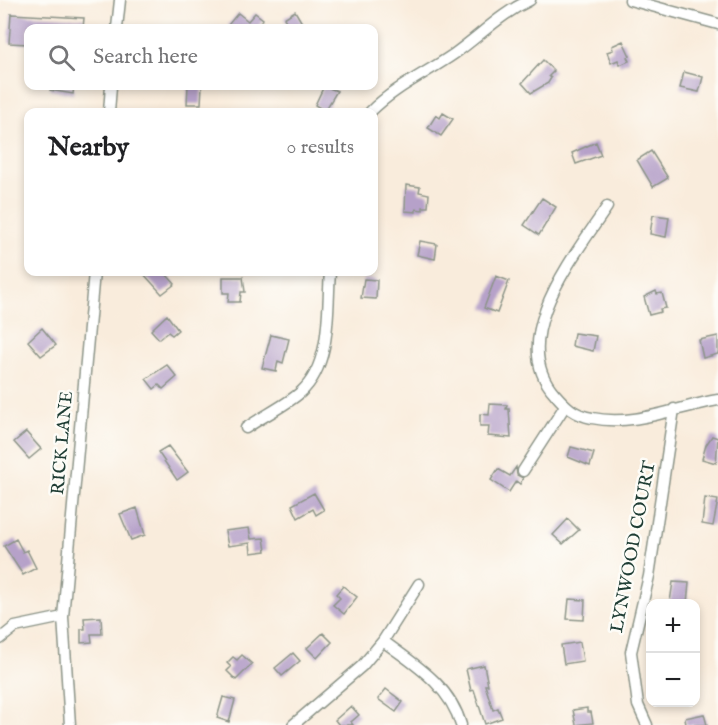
<!DOCTYPE html>
<meta charset="utf-8">
<style>
:root{--surface:#fff;--page:#f2f2f2;--text:#202124;--muted:#757577;--line:#e0e0e0}
body{margin:0;font-family:"IM FELL English",serif;background:var(--page);color:var(--text)}
.controls{position:absolute;right:18px;bottom:18px;display:grid;overflow:hidden;border-radius:12px;box-shadow:0 3px 9px #0003}
.controls button{width:54px;height:54px;display:grid;place-items:center;padding:0;border:0;border-bottom:2px solid var(--line);background:var(--surface);color:var(--text);font:30px sans-serif}
.list{margin:0;padding:0;list-style:none}
h2{display:flex;justify-content:space-between;align-items:center;height:78px;margin:0;padding:0 24px;font-size:26px}
h2 small{font-size:20px;font-weight:400;color:var(--muted)}
.icon{flex:none;width:33px;height:33px;fill:none;stroke:currentColor;stroke-width:2;stroke-linecap:round;stroke-linejoin:round}
.map{position:relative;flex:none;width:718px;height:725px;overflow:hidden}
.search{position:absolute;background:var(--surface);box-shadow:0 3px 9px #0003;left:24px;top:24px;width:354px;height:66px;display:flex;align-items:center;gap:15px;box-sizing:border-box;padding:0 21px;border-radius:12px;color:var(--muted);font-size:22px}
.panel{position:absolute;background:var(--surface);box-shadow:0 3px 9px #0003;left:24px;top:108px;width:354px;height:168px;border-radius:12px}
.map>svg:first-child{display:block}
.building{fill:#b6a1c9}
.lines{fill:none;stroke-linecap:round;stroke-linejoin:round}
.street-casing{stroke:#8c9488;stroke-width:13}
.street{stroke:#fff;stroke-width:10}
.labels{text-anchor:middle;dominant-baseline:central;stroke-width:5;stroke-linejoin:round;paint-order:stroke}
.street-label{font-size:18px;fill:#1f3d34;stroke:#fdfcf7}
</style>
<div class="map">
<svg width="718" height="725" viewBox="0 0 718 725">
<rect width="100%" height="100%" fill="#fdfcf7"/>
<filter id="ink" filterUnits="userSpaceOnUse"><feTurbulence type="fractalNoise" baseFrequency=".0167" numOctaves="2"/><feDisplacementMap in="SourceGraphic" scale="12" xChannelSelector="R" yChannelSelector="G"/><feConvolveMatrix kernelMatrix="1 2 1 2 8 2 1 2 1" color-interpolation-filters="sRGB"/></filter>
<filter id="wash" filterUnits="userSpaceOnUse"><feTurbulence type="fractalNoise" baseFrequency=".008" numOctaves="4" result="noise"/><feDisplacementMap in="SourceGraphic" scale="24" xChannelSelector="R" yChannelSelector="G"/><feGaussianBlur stdDeviation="1.35" result="paint"/><feColorMatrix in="noise" values="0 0 0 0 0 0 0 0 0 0 0 0 0 0 0 0 0 1.4 0 .05"/><feComposite in="paint" operator="in"/></filter>
<g filter="url(#wash)">
<rect width="100%" height="100%" fill="#f9ecdc"/>
<g id="blocks">
<path class="building" d="M 295,11 L 305,28 L 290,28 L 284,18 Z
M 238,13 L 248,21 L 255,13 L 263,19 L 258,28 L 233,28 L 228,25 Z
M 11,14 L 84,18 L 83,28 L 28,28 L 28,44 L 9,43 Z
M 623,41 L 630,56 L 627,57 L 629,61 L 620,65 L 618,60 L 611,63 L 607,52 L 613,50 L 612,46 Z
M 543,60 L 554,71 L 549,76 L 551,78 L 548,83 L 531,93 L 522,83 Z
M 684,72 L 703,77 L 699,92 L 680,88 Z
M 50,86 L 74,86 L 73,94 L 50,90 Z
M 188,86 L 202,86 L 201,104 L 187,104 Z
M 324,86 L 337,91 L 325,111 L 315,105 Z
M 443,113 L 453,119 L 441,136 L 428,128 L 436,115 L 440,118 Z
M 596,142 L 601,155 L 576,164 L 572,153 Z
M 651,151 L 668,178 L 653,187 L 637,160 Z
M 406,185 L 420,187 L 419,192 L 429,194 L 428,207 L 423,207 L 423,210 L 416,209 L 416,212 L 405,211 Z
M 542,198 L 556,207 L 539,235 L 524,225 Z
M 653,215 L 669,217 L 666,237 L 650,234 Z
M 420,241 L 437,244 L 435,259 L 417,255 Z
M 142,272 L 164,272 L 175,284 L 162,294 Z
M 496,276 L 509,281 L 497,313 L 484,308 Z
M 223,277 L 243,277 L 245,292 L 241,292 L 240,302 L 228,302 L 229,293 L 223,293 Z
M 364,279 L 377,280 L 376,299 L 361,298 Z
M 656,291 L 657,294 L 662,293 L 666,308 L 660,309 L 661,312 L 649,315 L 644,297 Z
M 167,315 L 178,330 L 172,335 L 168,332 L 159,339 L 151,330 Z
M 42,328 L 56,345 L 41,356 L 28,341 Z
M 574,333 L 596,336 L 593,351 L 572,346 Z
M 271,335 L 289,339 L 283,363 L 278,361 L 276,371 L 262,368 Z
M 718,336 L 718,354 L 703,358 L 699,340 Z
M 167,365 L 177,377 L 163,389 L 159,385 L 154,389 L 146,379 Z
M 490,404 L 507,405 L 506,409 L 509,409 L 511,438 L 488,436 L 489,426 L 480,426 L 480,414 L 489,415 Z
M 26,432 L 41,449 L 29,459 L 14,442 Z
M 712,436 L 718,438 L 716,463 L 702,459 L 706,445 Z
M 168,446 L 188,472 L 177,480 L 158,452 Z
M 571,447 L 594,453 L 590,466 L 568,457 Z
M 516,467 L 517,475 L 523,478 L 520,484 L 516,481 L 509,492 L 491,480 L 498,469 L 510,476 Z
M 314,493 L 324,510 L 316,515 L 313,509 L 298,518 L 292,505 Z
M 705,498 L 718,500 L 713,526 L 702,524 Z
M 137,508 L 145,535 L 131,540 L 120,514 Z
M 568,519 L 579,530 L 563,544 L 553,535 Z
M 249,528 L 251,539 L 264,538 L 266,551 L 251,553 L 250,543 L 228,546 L 225,531 Z
M 16,539 L 23,552 L 27,550 L 36,568 L 23,575 L 4,546 Z
M 673,582 L 689,583 L 687,603 L 670,602 Z
M 343,586 L 357,597 L 344,614 L 333,605 L 340,598 L 336,594 Z
M 569,599 L 585,600 L 584,620 L 567,619 Z
M 101,617 L 102,634 L 91,634 L 92,642 L 81,643 L 81,629 L 85,629 L 84,618 Z
M 323,633 L 332,642 L 317,658 L 307,648 Z
M 580,642 L 583,661 L 564,664 L 561,645 Z
M 293,653 L 300,661 L 282,676 L 275,668 Z
M 242,655 L 252,664 L 236,680 L 227,671 L 231,667 L 227,663 L 233,657 L 237,660 Z
M 484,665 L 488,685 L 485,685 L 493,710 L 498,708 L 502,718 L 485,724 L 474,690 L 471,691 L 466,669 Z
M 386,689 L 403,702 L 396,712 L 378,699 Z
M 223,697 L 235,700 L 229,722 L 217,718 Z
M 351,706 L 359,715 L 351,722 L 353,725 L 339,725 L 335,720 Z
M 587,708 L 587,712 L 591,712 L 593,723 L 576,725 L 573,710 Z
M 704,714 L 707,725 L 686,725 L 685,718 Z"/>
</g>
</g>
<g filter="url(#ink)">
<use href="#blocks" fill-opacity="0" stroke="#8c9488" stroke-width="1.5"/>
<g class="lines">
<defs>
<path id="street" d="M 630,0 L 718,24
M 117,28 L 120,0
M 109,112 L 111,86
M 370,112 C 395,87 425,74 454,54 C 481,35 500,14 530,0
M 607,207 C 576,254 505,339 555,394 C 566,407 575,415 592,418 C 634,427 677,407 718,400
M 246,428 C 263,416 285,406 301,392 C 332,364 327,309 330,272
M 523,471 L 565,406
M 0,639 L 15,627 L 63,617
M 383,641 C 414,664 450,685 461,725
M 70,725 L 63,617 L 94,272
M 293,725 L 362,666 L 383,641 L 419,584
M 647,725 L 638,705 L 631,652 L 649,576 L 674,409"/>
</defs>
<use href="#street" class="street-casing"/>
<use href="#street" class="street"/>
</g>
</g>
<g class="labels">
<g class="street-label">
<text transform="translate(63 443) rotate(-85)">RICK LANE</text>
<text transform="translate(634 547) rotate(-79)">LYNWOOD COURT</text>
</g>
</g>
</svg>
<div class="controls">
<button>+</button>
<button>−</button>
</div>
<div class="search"><svg class="icon" aria-label="search" viewBox="0 0 24 24"><circle cx="10" cy="10" r="6"/><path d="M15 15l6 6"/></svg>Search here</div>
<section class="panel">
<h2>Nearby<small>0 results</small></h2>
<ul class="list">
</ul>
</section>
</div>
